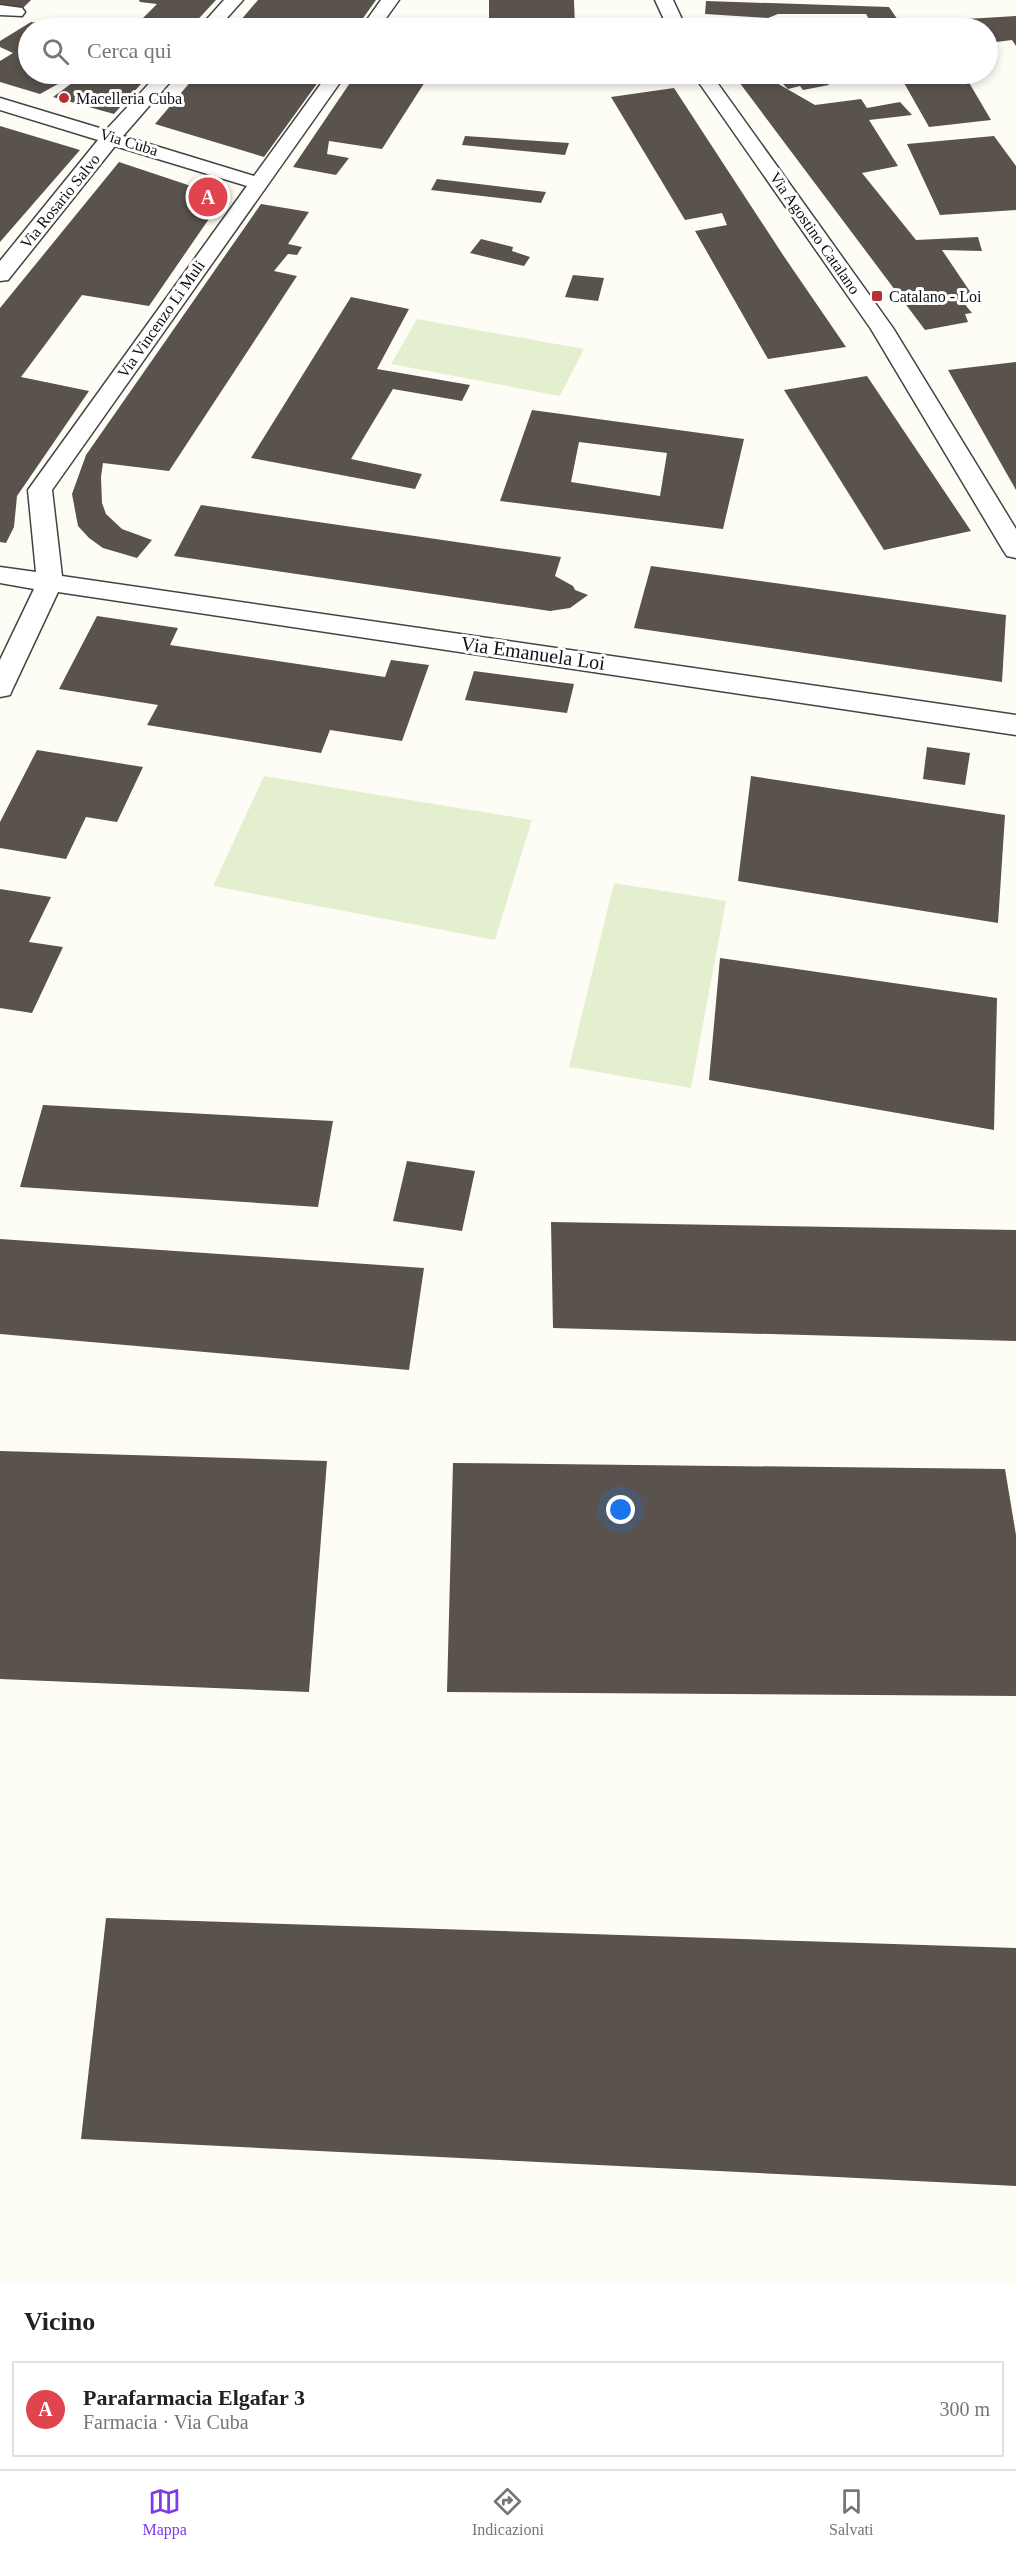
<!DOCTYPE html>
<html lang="it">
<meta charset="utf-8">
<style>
:root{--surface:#fff;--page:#f6f6f6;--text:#222;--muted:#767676;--line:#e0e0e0;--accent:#7c3aed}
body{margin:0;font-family:Georgia,serif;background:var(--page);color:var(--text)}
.you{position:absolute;left:621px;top:1510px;width:21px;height:21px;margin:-15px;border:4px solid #fff;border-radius:50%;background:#1a73e8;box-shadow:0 0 0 9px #1a73e833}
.badge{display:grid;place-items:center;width:39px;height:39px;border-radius:50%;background:var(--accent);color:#fff;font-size:20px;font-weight:700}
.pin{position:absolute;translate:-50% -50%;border:3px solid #fff;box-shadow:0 2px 6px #0006}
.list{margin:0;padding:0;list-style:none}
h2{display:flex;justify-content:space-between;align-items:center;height:78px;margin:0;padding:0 24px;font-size:26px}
h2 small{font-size:20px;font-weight:400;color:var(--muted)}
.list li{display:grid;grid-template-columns:39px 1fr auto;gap:18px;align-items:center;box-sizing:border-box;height:96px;margin:0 12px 12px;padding:0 12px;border:2px solid var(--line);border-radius:0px}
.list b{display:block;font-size:22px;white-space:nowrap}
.list p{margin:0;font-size:20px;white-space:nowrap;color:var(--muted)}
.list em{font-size:20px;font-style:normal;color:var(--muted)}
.icon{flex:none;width:33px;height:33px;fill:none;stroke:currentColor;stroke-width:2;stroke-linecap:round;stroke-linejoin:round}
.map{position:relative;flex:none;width:1016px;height:2283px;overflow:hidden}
.search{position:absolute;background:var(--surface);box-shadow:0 3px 9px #0003;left:18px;right:18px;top:18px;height:66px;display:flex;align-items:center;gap:15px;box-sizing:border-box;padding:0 21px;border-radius:33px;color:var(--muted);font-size:22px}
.sheet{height:186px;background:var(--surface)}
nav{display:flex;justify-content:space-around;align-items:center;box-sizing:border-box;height:84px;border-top:2px solid var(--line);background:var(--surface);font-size:16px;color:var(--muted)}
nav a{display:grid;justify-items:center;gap:3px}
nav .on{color:var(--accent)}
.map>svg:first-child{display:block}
.pitch{fill:#e4efd0}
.building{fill:#59524d;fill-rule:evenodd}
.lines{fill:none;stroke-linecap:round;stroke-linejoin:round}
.minor-casing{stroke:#434343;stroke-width:3}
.minor{fill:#fff;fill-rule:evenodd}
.poi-dot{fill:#b93034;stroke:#fff;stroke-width:2}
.labels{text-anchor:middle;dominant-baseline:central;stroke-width:6;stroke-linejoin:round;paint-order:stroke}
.far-poi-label{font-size:16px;fill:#101010;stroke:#fff;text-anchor:start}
.far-street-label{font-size:16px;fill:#101010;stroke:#fff}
.street-label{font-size:20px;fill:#101010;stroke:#fff}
</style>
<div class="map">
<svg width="1016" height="2283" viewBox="0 0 1016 2283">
<rect width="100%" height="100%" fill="#fefdf5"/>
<path class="pitch" d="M 417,319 L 584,349 L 560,396 L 391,364 Z
M 264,776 L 532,820 L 495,940 L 213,886 Z
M 614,883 L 726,901 L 691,1088 L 569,1067 Z"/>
<path class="building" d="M 0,0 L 31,0 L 23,8 L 0,5 Z
M 139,0 L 216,0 L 190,28 L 122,28 L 123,26 L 134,27 L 157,4 L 140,2 Z
M 258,0 L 376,0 L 356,28 L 234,28 Z
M 489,0 L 574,0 L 575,28 L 489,28 Z
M 706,1 L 889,7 L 900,23 L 1016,16 L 1016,46 L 1012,40 L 988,43 L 988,28 L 874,28 L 866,14 L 778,14 L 768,18 L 705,14 Z
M 31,22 L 51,25 L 45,28 L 28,28 L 28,74 L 62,74 L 52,80 L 58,84 L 40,94 L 0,82 L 0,61 L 13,53 L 0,47 L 0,41 Z
M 88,74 L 150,74 L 114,114 L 53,97 L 72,83 L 77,83 Z
M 197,74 L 324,74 L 264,157 L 155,124 Z
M 356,74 L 430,74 L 382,149 L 329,141 L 327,154 L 349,158 L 336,175 L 293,167 Z
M 733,74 L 839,74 L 822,77 L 829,85 L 803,90 L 800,86 L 788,89 L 783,84 L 818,77 L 775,82 L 815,105 L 861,99 L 867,108 L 900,102 L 912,115 L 869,120 L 898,166 L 862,173 L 916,240 L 978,237 L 982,251 L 942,250 L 971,293 L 958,296 L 972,313 L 965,314 L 968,322 L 925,330 Z
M 899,74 L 964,74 L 991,120 L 929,127 Z
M 674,88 L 783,255 L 846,347 L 768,359 L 695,231 L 727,225 L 722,213 L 685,220 L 611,97 Z
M 0,126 L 80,150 L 0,242 Z
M 465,136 L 569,143 L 565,155 L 462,145 Z
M 994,136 L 1016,166 L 1016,210 L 940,215 L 907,144 Z
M 119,162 L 224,197 L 149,306 L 82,295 L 21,377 L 89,391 L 17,496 L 14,527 L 6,543 L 0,542 L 0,308 Z
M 437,179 L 546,192 L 541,203 L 431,190 Z
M 261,204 L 309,212 L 288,244 L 302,247 L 297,255 L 288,254 L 274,271 L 297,276 L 169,471 L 103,463 L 101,477 L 102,503 L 106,514 L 122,529 L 152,540 L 137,558 L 103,548 L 89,538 L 78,526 L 72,494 L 86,455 Z
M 481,239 L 513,247 L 512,251 L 530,257 L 524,266 L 470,253 Z
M 573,275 L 604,278 L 598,301 L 565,297 Z
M 351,297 L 409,309 L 377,369 L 470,385 L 462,401 L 393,389 L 351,459 L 422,474 L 415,489 L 251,458 Z
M 1016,362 L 1016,490 L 948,370 Z
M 867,376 L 971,531 L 884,550 L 784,390 Z
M 532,410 L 744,439 L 723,529 L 500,501 ZM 579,442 L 667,453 L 660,496 L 571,482 Z
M 201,505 L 561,557 L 555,576 L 573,586 L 575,590 L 588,595 L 570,608 L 550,611 L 174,556 Z
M 651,566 L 1006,615 L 1002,682 L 634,628 Z
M 97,616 L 178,628 L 170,645 L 385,677 L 391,660 L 429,665 L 402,741 L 330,730 L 321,753 L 147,725 L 158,705 L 59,689 Z
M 474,671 L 574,684 L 567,713 L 465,700 Z
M 927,747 L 970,753 L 965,785 L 923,779 Z
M 37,750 L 143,767 L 117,822 L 86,817 L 66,859 L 0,848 L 0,822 Z
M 751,776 L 1005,815 L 998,923 L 738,881 Z
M 0,889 L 51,897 L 29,942 L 63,947 L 32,1013 L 0,1008 Z
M 720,958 L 997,998 L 994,1130 L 709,1080 Z
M 43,1105 L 333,1121 L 318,1207 L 20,1187 Z
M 407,1161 L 475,1171 L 462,1231 L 393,1221 Z
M 551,1222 L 1016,1230 L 1016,1341 L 553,1328 Z
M 0,1239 L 424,1268 L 409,1370 L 0,1334 Z
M 0,1451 L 327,1461 L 309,1692 L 0,1679 Z
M 453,1463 L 1005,1469 L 1016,1535 L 1016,1696 L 447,1692 Z
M 106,1918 L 1016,1948 L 1016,2186 L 81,2139 Z"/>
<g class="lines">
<defs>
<path id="minor" d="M 224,0 L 243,0 L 218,28 L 199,28 Z
M 381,0 L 399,0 L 379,28 L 361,28 Z
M 655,0 L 673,0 L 686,28 L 668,28 Z
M 0,5 L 22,8 L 25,12 L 22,16 L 0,15 Z
M 158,74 L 177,74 L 123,136 L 254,176 L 328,74 L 346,74 L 52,490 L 62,576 L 1016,715 L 1016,735 L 58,592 L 13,688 L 10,695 L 0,697 L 0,660 L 34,589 L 0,583 L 0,567 L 36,572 L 28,490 L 247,186 L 115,146 L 8,280 L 0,281 L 0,261 L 98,140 L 0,110 L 0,98 L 106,130 Z
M 693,74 L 711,74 L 893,328 L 1016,529 L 1016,558 L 1007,556 L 1003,550 L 871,329 Z"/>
</defs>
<use href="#minor" class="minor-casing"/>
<use href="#minor" class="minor"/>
</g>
<g class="poi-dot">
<circle cx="64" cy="98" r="6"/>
<rect x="871" y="290" width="12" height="12" rx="3"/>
</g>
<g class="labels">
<g class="far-poi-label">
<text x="76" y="98">Macelleria Cuba</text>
<text x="889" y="296">Catalano - Loi</text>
</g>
<g class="far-street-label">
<text transform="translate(129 142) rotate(17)">Via Cuba</text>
<text transform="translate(60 201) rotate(-51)">Via Rosario Salvo</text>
<text transform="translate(815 233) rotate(55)">Via Agostino Catalano</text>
<text transform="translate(161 319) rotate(-55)">Via Vincenzo Li Muli</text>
</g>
<g class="street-label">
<text transform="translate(533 653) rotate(8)">Via Emanuela Loi</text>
</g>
</g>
</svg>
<div class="you"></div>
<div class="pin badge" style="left:208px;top:197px;background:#e0444e">A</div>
<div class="search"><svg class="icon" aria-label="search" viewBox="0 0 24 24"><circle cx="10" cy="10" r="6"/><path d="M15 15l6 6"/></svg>Cerca qui</div>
</div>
<section class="sheet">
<h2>Vicino<small></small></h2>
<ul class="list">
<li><span class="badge" style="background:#e0444e">A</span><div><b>Parafarmacia Elgafar 3</b><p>Farmacia · Via Cuba</p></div><em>300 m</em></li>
</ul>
</section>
<nav>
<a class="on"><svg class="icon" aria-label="map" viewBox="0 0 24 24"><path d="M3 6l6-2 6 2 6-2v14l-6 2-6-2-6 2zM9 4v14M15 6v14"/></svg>Mappa</a>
<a><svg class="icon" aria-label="directions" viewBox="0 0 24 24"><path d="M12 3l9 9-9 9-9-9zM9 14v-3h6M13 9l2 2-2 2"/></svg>Indicazioni</a>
<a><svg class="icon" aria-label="saved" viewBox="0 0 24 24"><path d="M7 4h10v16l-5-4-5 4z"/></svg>Salvati</a>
</nav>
